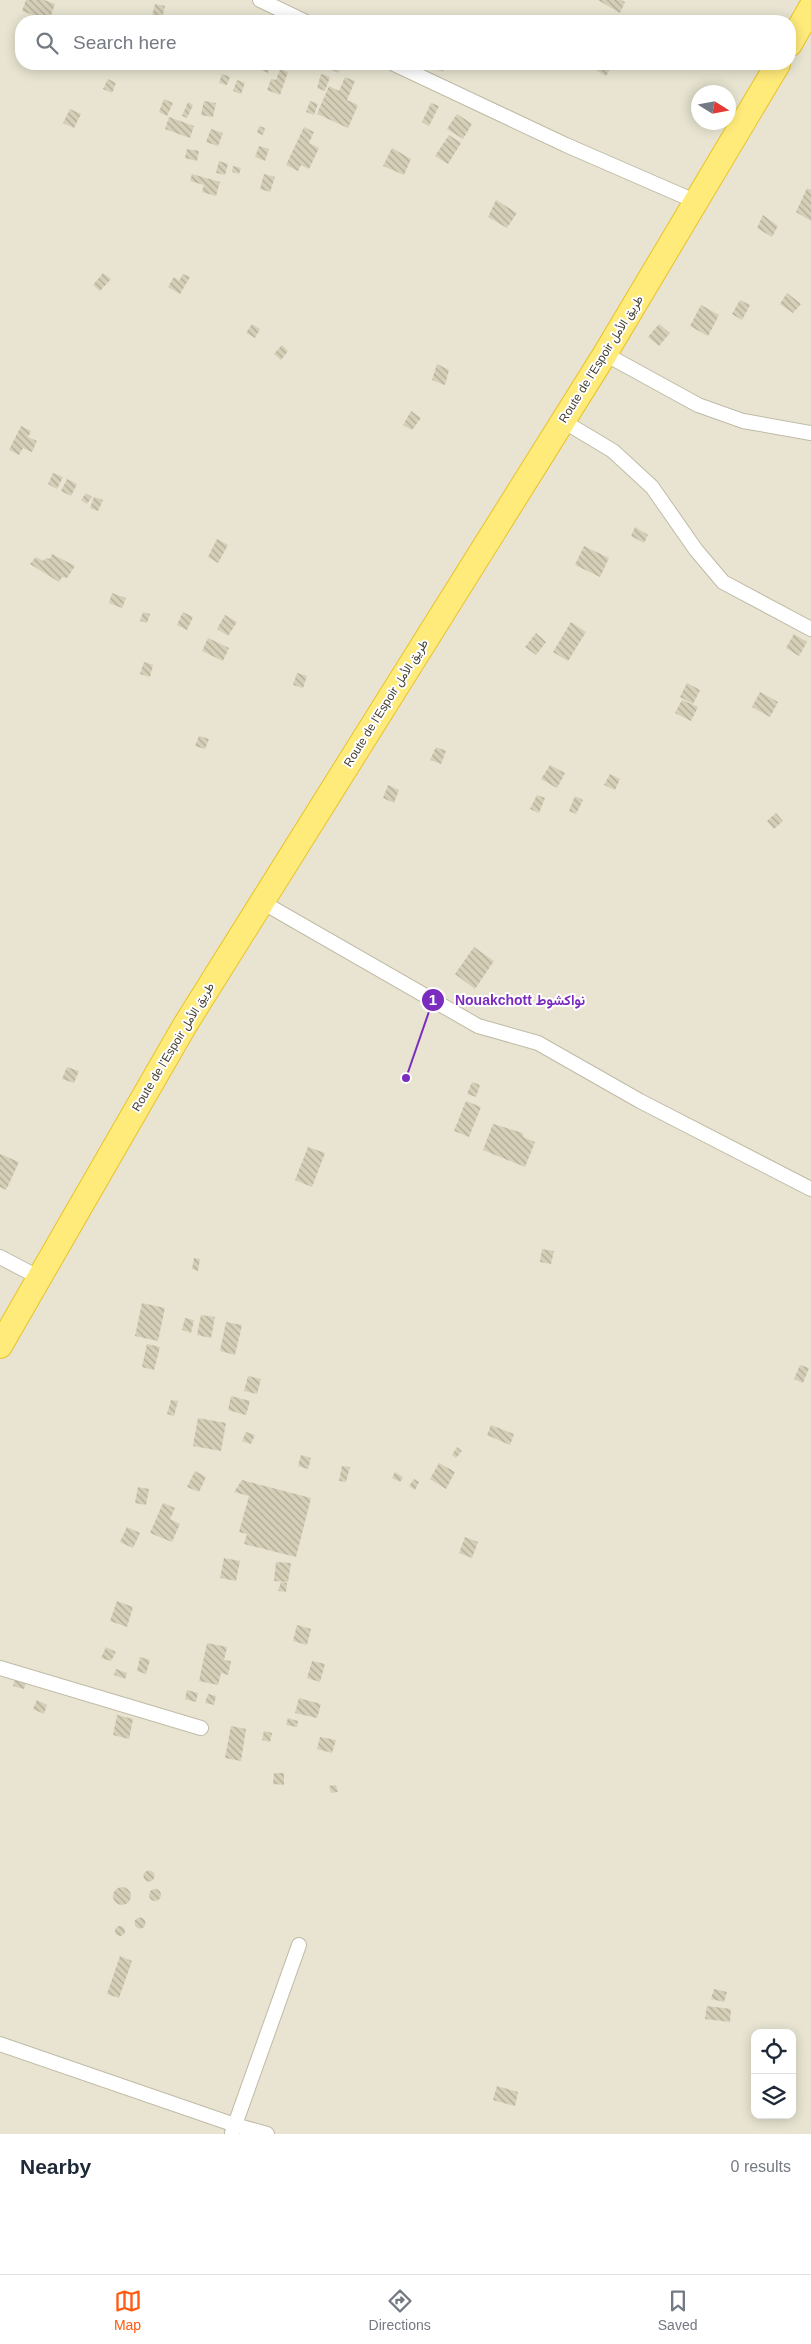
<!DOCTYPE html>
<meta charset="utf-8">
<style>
:root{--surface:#fff;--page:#f2f2f3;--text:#1f2937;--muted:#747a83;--line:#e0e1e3;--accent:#ff5a0f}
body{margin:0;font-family:Arial,Vazirmatn,sans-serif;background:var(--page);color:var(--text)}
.controls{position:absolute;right:15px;bottom:15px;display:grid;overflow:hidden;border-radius:10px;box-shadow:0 2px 12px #0003}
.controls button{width:45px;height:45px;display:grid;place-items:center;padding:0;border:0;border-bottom:1px solid var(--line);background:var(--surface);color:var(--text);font:25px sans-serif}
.compass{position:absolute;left:691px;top:85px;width:45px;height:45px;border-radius:50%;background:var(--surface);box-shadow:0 2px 12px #0003;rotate:101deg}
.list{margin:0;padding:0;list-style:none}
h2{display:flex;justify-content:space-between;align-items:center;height:65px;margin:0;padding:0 20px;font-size:21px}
h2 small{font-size:16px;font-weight:400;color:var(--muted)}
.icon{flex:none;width:28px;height:28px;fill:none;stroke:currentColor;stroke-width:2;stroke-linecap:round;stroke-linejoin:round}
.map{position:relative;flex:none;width:811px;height:2134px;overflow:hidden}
.search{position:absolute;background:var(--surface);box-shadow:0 2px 12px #0003;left:15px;right:15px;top:15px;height:55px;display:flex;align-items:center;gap:12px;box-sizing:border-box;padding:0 18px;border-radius:20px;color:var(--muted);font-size:19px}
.sheet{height:140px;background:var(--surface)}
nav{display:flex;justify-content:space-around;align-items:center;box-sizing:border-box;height:70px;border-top:1px solid var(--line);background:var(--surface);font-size:14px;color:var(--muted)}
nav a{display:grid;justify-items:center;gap:2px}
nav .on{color:var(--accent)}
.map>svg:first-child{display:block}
.residential{fill:#e8e4d1;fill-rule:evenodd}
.building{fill:url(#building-back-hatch)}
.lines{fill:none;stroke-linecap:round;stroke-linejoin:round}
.minor-casing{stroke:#bfbba5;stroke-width:16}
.trunk-casing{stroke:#eac226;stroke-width:26}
.minor{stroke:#fff;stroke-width:14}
.trunk{stroke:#ffeb7a;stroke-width:24}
.labels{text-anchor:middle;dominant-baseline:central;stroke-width:4;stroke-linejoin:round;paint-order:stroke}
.street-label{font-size:12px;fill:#464133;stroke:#fff}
.leader{fill:none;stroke:#7b2cbf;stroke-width:2}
.callout-dot{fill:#7b2cbf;stroke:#fff;stroke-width:2}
.mark-label{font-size:15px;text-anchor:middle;font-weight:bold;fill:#fff}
.callout-label{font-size:14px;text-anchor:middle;font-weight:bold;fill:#7b2cbf;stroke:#fff;stroke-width:4;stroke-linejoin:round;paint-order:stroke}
</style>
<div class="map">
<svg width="811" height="2134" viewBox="0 0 811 2134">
<defs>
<pattern id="building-back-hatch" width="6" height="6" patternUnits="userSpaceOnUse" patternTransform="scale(1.25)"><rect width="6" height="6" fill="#d6cfb8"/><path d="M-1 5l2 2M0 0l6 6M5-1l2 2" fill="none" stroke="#afaa96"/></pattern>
</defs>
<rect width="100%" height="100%" fill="#f3f1e3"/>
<path class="residential" d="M 0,0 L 811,0 L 811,2134 L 0,2134 ZM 21,21 L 790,21 L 790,64 L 21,64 ZM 698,92 L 728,92 L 728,122 L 698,122 ZM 755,2033 L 792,2033 L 792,2115 L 755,2115 Z"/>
<path class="building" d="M 26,0 L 44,0 L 55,4 L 49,21 L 22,11 Z
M 598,0 L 621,0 L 625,2 L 620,13 Z
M 155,4 L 165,6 L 162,19 L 152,16 Z
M 263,64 L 271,64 L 268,73 L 261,70 Z
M 319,64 L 342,64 L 338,73 Z
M 424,64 L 447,64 L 443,72 Z
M 586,64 L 609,64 L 612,66 L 606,76 Z
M 280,69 L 288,72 L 280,95 L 267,90 L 271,79 L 276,80 Z
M 222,74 L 230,77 L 227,85 L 219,83 Z
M 321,74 L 330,77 L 325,91 L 317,88 Z
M 345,77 L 355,81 L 347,100 L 358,105 L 348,128 L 317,114 L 329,86 L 339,91 Z
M 108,79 L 116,83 L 112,93 L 103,89 Z
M 237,80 L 245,83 L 241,94 L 233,91 Z
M 164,99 L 173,103 L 167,116 L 159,112 Z
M 204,101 L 216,103 L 213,117 L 201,115 Z
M 310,101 L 318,104 L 314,115 L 306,112 Z
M 188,102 L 193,105 L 187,118 L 182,116 Z
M 431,103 L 439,106 L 429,126 L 422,122 Z
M 70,109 L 81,114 L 74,128 L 63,123 Z
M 457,114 L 472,124 L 463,139 L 447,129 Z
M 169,117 L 194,126 L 190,138 L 165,129 Z
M 259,126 L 265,128 L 263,135 L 257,133 Z
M 304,127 L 314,132 L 309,143 L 319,148 L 309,169 L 301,165 L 298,171 L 286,165 Z
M 211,129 L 223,133 L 218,146 L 206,142 Z
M 449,135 L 461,143 L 448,164 L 435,156 Z
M 259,146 L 269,149 L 265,161 L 255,157 Z
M 392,148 L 411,159 L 404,175 L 383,166 Z
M 187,149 L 199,151 L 197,161 L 185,158 Z
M 219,161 L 228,164 L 225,175 L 216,173 Z
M 233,166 L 241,168 L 239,174 L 232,172 Z
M 192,174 L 220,182 L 216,196 L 202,192 L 204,185 L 190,181 Z
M 264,174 L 275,177 L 270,192 L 260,189 Z
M 807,188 L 811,190 L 811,221 L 796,212 Z
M 496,200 L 517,213 L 507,228 L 488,217 Z
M 763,215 L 778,226 L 772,237 L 757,228 Z
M 103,273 L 111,279 L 100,291 L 93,285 Z
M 183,274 L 190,277 L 180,294 L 168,287 L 174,277 L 179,281 Z
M 787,293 L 801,304 L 793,313 L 780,304 Z
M 740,300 L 750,305 L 742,320 L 732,314 Z
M 701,305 L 719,315 L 708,336 L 690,326 Z
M 252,324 L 260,329 L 255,338 L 246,333 Z
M 659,324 L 670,333 L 659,346 L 648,337 Z
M 282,345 L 288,351 L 281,360 L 274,354 Z
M 437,364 L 449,370 L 445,385 L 432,380 Z
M 411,411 L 421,418 L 412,430 L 403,425 Z
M 21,426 L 31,431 L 28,437 L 37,441 L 32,452 L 23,448 L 19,455 L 9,450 Z
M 53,473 L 63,477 L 57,489 L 48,484 Z
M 67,479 L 77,484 L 71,496 L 61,491 Z
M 86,493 L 92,497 L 87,504 L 81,500 Z
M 94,497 L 103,500 L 98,511 L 90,508 Z
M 635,527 L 648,535 L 644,543 L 631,536 Z
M 217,539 L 228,545 L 218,563 L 208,557 Z
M 584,546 L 609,558 L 600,577 L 575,565 Z
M 52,554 L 75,566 L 67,578 L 62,577 L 59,582 L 30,564 L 36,557 L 43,561 L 46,558 L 50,559 Z
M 112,593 L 126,598 L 122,608 L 109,603 Z
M 143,612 L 150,614 L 147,623 L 140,621 Z
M 183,612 L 193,617 L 187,630 L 177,625 Z
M 225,615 L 237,622 L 228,636 L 217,629 Z
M 571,622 L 586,632 L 568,661 L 553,652 Z
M 536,633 L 546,642 L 536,655 L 525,647 Z
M 794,634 L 807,642 L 799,656 L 786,648 Z
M 208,638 L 229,648 L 223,661 L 202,651 Z
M 144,662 L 153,665 L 150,677 L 140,674 Z
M 297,673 L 307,676 L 303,688 L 293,685 Z
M 687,683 L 700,690 L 693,704 L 680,697 Z
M 760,692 L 778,702 L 770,717 L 752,707 Z
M 682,700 L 698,707 L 691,721 L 675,713 Z
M 199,736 L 209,739 L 205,749 L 195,746 Z
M 436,747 L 446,751 L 441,764 L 430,760 Z
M 550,765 L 565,773 L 557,788 L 541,779 Z
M 610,774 L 620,779 L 615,790 L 604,785 Z
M 388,785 L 399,790 L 394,803 L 383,798 Z
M 537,795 L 545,798 L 539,813 L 530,809 Z
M 575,796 L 583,800 L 576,814 L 569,811 Z
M 776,813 L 783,821 L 774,829 L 767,821 Z
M 474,947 L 494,961 L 475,989 L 455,974 Z
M 67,1067 L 79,1071 L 74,1083 L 62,1079 Z
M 472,1082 L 480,1085 L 476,1097 L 467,1094 Z
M 466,1101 L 481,1107 L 469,1137 L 454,1131 Z
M 493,1124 L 523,1133 L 523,1137 L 535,1142 L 525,1167 L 483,1150 Z
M 308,1147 L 325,1153 L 312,1187 L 295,1180 Z
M 0,1154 L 19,1162 L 6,1190 L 0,1187 Z
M 542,1249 L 554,1251 L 551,1264 L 540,1262 Z
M 194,1258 L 200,1259 L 198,1271 L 192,1269 Z
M 142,1303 L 165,1308 L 158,1341 L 135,1336 Z
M 201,1315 L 215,1317 L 211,1338 L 197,1335 Z
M 185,1318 L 194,1320 L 191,1333 L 182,1330 Z
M 226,1322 L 242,1325 L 235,1355 L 220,1351 Z
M 147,1344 L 160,1347 L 154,1370 L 142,1367 Z
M 800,1365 L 809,1368 L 803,1383 L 794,1379 Z
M 248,1376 L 261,1379 L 257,1394 L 244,1391 Z
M 231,1396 L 250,1401 L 246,1415 L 228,1410 Z
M 171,1400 L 178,1401 L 174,1416 L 167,1414 Z
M 198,1418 L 226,1423 L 221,1451 L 193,1446 Z
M 491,1425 L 514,1434 L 510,1445 L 487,1435 Z
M 246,1432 L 255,1435 L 251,1444 L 242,1441 Z
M 457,1447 L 462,1451 L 456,1458 L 452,1455 Z
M 301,1455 L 311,1458 L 308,1469 L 298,1466 Z
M 439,1463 L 455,1472 L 446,1489 L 430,1479 Z
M 342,1466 L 350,1467 L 346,1482 L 339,1481 Z
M 195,1471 L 206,1477 L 199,1492 L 187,1487 Z
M 395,1472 L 403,1477 L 400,1482 L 392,1478 Z
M 414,1479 L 419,1482 L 415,1490 L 409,1486 Z
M 242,1480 L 311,1498 L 296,1557 L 244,1544 L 247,1534 L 239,1532 L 249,1496 L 234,1492 Z
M 138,1487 L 149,1489 L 146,1505 L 135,1503 Z
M 163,1503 L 175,1508 L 170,1519 L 180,1524 L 172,1542 L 150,1533 Z
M 127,1527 L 140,1533 L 133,1548 L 120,1542 Z
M 465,1537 L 478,1542 L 472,1558 L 459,1553 Z
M 224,1558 L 240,1561 L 236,1581 L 220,1578 Z
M 276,1562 L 291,1563 L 288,1582 L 274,1581 Z
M 281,1582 L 287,1583 L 286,1592 L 278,1591 Z
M 117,1601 L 133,1607 L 127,1627 L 110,1621 Z
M 297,1625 L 311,1629 L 307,1645 L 293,1641 Z
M 207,1643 L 227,1647 L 224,1660 L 231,1661 L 228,1675 L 221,1673 L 218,1685 L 199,1681 Z
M 106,1647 L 116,1652 L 111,1661 L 101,1658 Z
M 140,1657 L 150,1660 L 146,1674 L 137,1671 Z
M 312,1661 L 325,1664 L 320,1682 L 307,1678 Z
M 116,1669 L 127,1673 L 125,1679 L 114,1675 Z
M 15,1677 L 27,1680 L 24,1689 L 13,1686 Z
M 187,1690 L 198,1693 L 196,1702 L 185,1699 Z
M 208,1694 L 216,1696 L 214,1705 L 205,1703 Z
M 299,1698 L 321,1704 L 317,1718 L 295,1713 Z
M 37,1700 L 47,1705 L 44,1714 L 33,1709 Z
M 117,1715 L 133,1719 L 129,1739 L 113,1735 Z
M 288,1718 L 298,1721 L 297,1727 L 286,1725 Z
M 231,1726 L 246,1729 L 241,1761 L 225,1758 Z
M 264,1731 L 272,1733 L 270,1742 L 262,1740 Z
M 320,1737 L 336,1740 L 332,1753 L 317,1749 Z
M 274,1773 L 284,1773 L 284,1785 L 273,1784 Z
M 336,1785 L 338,1792 L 331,1793 L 329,1786 Z
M143.5 1876a5.5 5.5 0 1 1 11 0a5.5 5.5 0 1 1-11 0Z
M113 1896a9 9 0 1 1 18 0a9 9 0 1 1-18 0Z
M149 1895a6 6 0 1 1 12 0a6 6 0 1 1-12 0Z
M134.5 1923a5.5 5.5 0 1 1 11 0a5.5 5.5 0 1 1-11 0Z
M115 1931a5 5 0 1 1 10 0a5 5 0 1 1-10 0Z
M 120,1956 L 132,1961 L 119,1998 L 107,1994 Z
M 714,1989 L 727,1992 L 724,2002 L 711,1999 Z
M 707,2006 L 731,2009 L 730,2022 L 705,2019 Z
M 497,2086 L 518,2092 L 515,2106 L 493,2100 Z"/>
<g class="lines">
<defs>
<path id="minor" d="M 260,0 L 304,21
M 394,64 L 566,145 L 697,202
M 605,354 L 698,405 L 743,421 L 811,433
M 563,421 L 613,451 L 652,487 L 696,550 L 723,582 L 811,629
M 262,902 L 478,1026 L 538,1043 L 640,1101 L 811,1189
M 0,1257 L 38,1277
M 0,1668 L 201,1728
M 0,2044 L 235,2125 L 267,2134
M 232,2133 L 299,1945"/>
<path id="trunk" d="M 790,44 L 811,7
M 0,1346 L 185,1025 L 605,354 L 778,64"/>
</defs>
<use href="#minor" class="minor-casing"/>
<use href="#trunk" class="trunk-casing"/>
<use href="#minor" class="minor"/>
<use href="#trunk" class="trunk"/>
</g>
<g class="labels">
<g class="street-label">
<text transform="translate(601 359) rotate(-58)">Route de l’Espoir طريق الأمل</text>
<text transform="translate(386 703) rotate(-58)">Route de l’Espoir طريق الأمل</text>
<text transform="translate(173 1047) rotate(-59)">Route de l’Espoir طريق الأمل</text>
</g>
</g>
<path class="leader" d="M406 1078L433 1000"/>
<g class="callout-dot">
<circle cx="406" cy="1078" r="5"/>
<circle cx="433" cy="1000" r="12"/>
</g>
<g class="mark-label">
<text x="433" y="1005">1</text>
</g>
<g class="callout-label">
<text x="520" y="1005">Nouakchott نواكشوط</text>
</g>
</svg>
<div class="controls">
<button><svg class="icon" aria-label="locate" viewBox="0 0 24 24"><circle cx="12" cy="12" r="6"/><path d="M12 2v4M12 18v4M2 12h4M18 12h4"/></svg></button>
<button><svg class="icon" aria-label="layers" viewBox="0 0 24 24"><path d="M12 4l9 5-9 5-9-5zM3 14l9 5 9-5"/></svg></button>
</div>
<svg class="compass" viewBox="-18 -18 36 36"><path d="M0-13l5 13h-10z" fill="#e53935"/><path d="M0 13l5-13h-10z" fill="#747a83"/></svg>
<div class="search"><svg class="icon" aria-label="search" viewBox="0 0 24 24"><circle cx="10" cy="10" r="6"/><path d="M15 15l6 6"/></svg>Search here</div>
</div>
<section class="sheet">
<h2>Nearby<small>0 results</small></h2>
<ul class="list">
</ul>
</section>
<nav>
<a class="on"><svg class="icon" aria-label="map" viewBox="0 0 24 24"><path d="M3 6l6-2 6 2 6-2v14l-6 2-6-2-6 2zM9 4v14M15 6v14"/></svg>Map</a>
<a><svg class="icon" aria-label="directions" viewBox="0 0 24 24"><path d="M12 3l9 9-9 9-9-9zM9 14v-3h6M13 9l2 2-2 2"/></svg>Directions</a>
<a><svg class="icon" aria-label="saved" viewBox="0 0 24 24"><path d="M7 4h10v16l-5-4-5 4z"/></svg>Saved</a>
</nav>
